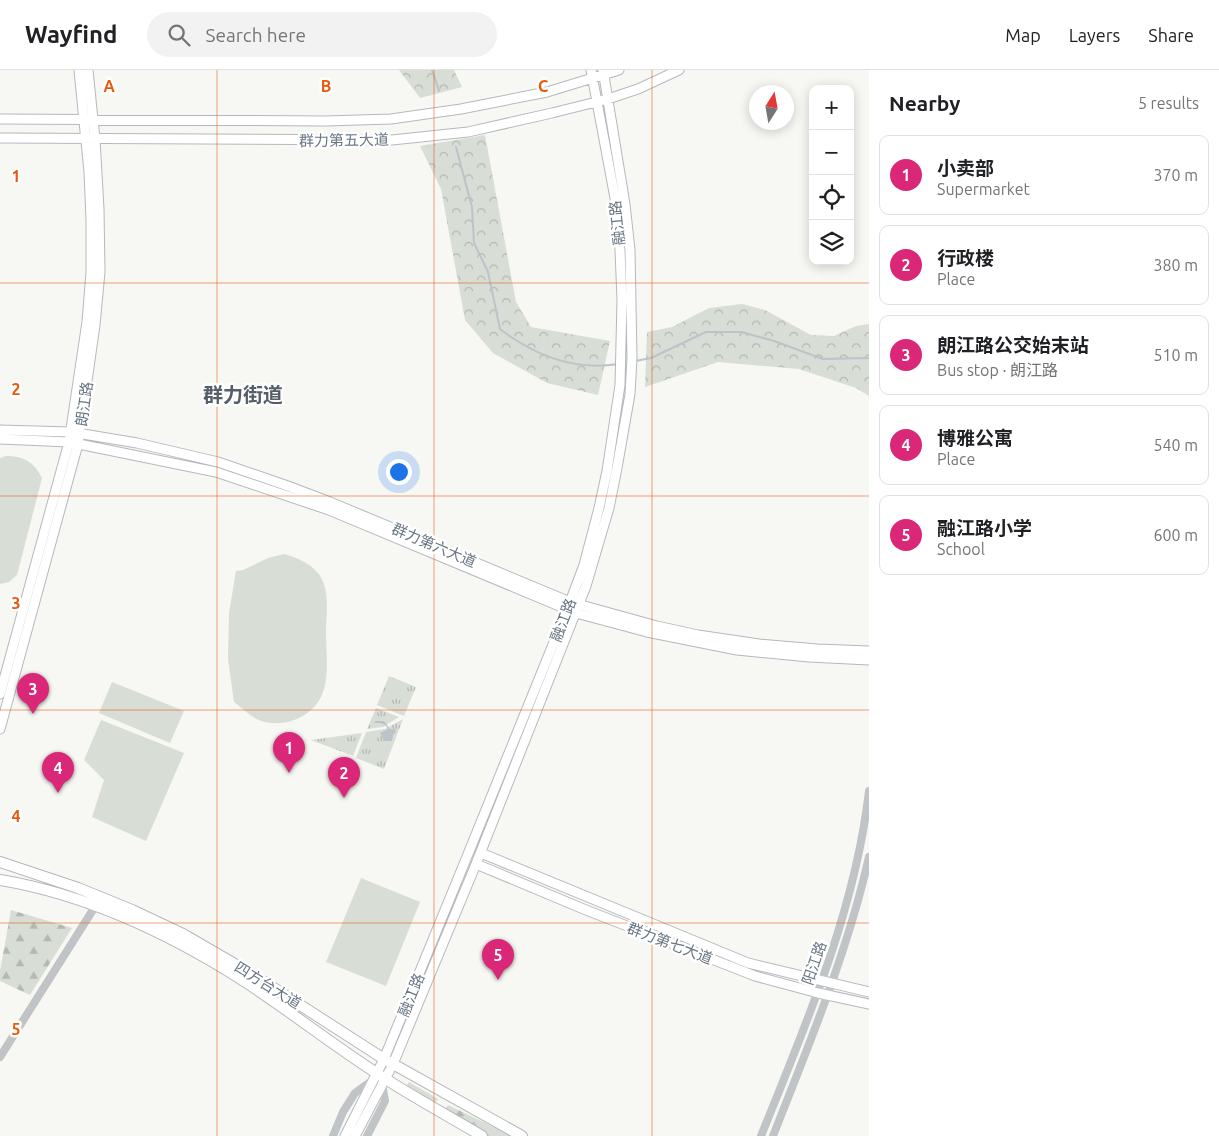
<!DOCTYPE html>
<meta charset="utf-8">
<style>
:root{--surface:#fff;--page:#f2f2f2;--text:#202124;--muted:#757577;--line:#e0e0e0;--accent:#db2777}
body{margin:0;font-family:Ubuntu,"Noto Sans SC",sans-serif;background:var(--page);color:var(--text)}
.controls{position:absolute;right:15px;top:15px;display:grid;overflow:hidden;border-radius:10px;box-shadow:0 2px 12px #0003}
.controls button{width:45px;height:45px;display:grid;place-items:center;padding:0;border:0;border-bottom:1px solid var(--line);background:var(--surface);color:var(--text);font:25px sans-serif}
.compass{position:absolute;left:749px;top:15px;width:45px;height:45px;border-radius:50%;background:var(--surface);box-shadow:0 2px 12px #0003;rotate:11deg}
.you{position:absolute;left:398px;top:401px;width:18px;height:18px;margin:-12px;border:4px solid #fff;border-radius:50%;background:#1a73e8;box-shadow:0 0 0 8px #1a73e833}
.badge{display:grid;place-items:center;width:32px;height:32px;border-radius:50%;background:var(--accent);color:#fff;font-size:16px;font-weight:700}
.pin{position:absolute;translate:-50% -41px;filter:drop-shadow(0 1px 2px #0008)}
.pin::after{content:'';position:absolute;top:26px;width:18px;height:15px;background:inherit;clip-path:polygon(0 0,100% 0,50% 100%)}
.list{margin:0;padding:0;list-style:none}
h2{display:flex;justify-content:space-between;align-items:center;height:65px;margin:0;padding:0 20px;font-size:21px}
h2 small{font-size:16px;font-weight:400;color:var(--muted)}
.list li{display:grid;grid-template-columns:32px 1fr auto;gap:15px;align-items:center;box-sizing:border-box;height:80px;margin:0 10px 10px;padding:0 10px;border:1px solid var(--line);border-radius:10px}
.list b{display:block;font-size:19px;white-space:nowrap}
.list p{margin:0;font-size:16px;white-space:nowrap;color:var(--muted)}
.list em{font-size:16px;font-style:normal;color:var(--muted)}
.icon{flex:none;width:28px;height:28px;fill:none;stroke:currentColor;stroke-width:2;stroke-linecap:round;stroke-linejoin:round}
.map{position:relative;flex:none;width:869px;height:1066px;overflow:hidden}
header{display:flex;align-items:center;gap:30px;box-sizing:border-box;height:70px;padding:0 25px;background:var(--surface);border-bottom:1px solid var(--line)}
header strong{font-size:24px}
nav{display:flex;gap:28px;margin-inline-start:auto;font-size:18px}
.search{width:350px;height:45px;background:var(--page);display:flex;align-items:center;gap:12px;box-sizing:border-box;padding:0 18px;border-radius:28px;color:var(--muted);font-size:19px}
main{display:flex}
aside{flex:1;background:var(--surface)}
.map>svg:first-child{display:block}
.grass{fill:url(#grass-tufts)}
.forest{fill:url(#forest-firs)}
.park{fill:url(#park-crowns)}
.garden{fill:#d8ddd5}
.water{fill:#bbc4c9}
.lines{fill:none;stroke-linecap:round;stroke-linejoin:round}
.stream{stroke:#bbc4c9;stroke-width:2}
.secondary-casing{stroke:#b5b9bd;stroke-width:11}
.primary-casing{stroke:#b6b9bd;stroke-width:12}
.tertiary{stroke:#c0c4c7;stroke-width:8}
.secondary{stroke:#fff;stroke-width:9}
.primary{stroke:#fff;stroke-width:10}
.grid{fill:none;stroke:#e8590c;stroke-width:1;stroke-opacity:0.55}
.labels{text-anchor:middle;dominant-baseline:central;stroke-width:5;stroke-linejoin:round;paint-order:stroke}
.street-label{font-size:15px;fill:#687683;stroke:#fff}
.district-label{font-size:20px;font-weight:bold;fill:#555f69;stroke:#fff}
.grid-label{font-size:16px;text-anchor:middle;font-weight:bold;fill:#e8590c;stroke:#fff;stroke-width:5;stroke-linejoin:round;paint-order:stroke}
</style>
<header>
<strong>Wayfind</strong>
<div class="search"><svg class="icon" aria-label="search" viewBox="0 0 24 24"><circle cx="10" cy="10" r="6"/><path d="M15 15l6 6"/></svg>Search here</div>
<nav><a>Map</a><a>Layers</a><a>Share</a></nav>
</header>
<main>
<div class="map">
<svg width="869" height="1066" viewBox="0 0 869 1066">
<defs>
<pattern id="grass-tufts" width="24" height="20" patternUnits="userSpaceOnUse" patternTransform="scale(1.25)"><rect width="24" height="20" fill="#d8ddd5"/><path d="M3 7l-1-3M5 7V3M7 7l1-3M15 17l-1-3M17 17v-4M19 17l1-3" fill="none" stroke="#b3b8b2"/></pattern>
<pattern id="forest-firs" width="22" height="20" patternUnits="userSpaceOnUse" patternTransform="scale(1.25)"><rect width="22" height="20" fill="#d8ddd5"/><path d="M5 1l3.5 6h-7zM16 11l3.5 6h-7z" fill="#b3b8b2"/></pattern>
<pattern id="park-crowns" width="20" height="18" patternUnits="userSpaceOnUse" patternTransform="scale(1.25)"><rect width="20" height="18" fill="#d8ddd5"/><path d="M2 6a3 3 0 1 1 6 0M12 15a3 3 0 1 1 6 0" fill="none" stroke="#b3b8b2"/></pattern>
</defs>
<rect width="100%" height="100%" fill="#f7f7f4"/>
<path class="grass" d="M 389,606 L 416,617 L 404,646 L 377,635 Z
M 376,638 L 399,647 L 383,657 L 367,659 Z
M 403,649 L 384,699 L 356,688 L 366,662 L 385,659 Z
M 362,663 L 353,686 L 311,670 Z"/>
<path class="forest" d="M 11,840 L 72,858 L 30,925 L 0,911 L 0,901 Z
M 409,1012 L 438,1029 L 434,1034 L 406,1017 Z
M 448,1035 L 512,1066 L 487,1066 L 445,1039 Z"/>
<path class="park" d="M 399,0 L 454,0 L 462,17 L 420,28 Z
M 485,65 L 516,232 L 531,257 L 610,271 L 598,325 L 547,313 L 493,283 L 465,250 L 441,119 L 420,76 Z
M 742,234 L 765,240 L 811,265 L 834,266 L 856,256 L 869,254 L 869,326 L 856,318 L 799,299 L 718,292 L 645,317 L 647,262 L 672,257 L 709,238 Z"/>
<path class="garden" d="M 6,386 C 24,386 34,392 42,408 L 17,505 L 9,512 L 0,514 L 0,388 Z
M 284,484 C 297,488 308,492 317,502 C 331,517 326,543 326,562 C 326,581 329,601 324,619 C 317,646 284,660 259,650 C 251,647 242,638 234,632 L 228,589 L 229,543 L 236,501 L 243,500 L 268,488 Z
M 112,612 L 184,641 L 170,673 L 99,643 Z
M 101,650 L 184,683 L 146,771 L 92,747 L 104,710 L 84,690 Z
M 361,808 L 420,832 L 386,916 L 326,892 Z"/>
<path class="water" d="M 375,651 L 384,651 L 390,659 L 395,659 L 396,662 L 393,665 L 392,671 L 384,671 L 380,663 L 388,659 C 384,652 381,653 374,653 Z"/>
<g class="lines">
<path class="stream" d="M 432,0 L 439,21
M 456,77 L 472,137 L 474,173 L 488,202 L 500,259 C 534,285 574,301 618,294
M 635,291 L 651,288 L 706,262 L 741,262 L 774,271 L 823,289 L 869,288"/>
<defs>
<path id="secondary" d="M 0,49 L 326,51 L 391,49 L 461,39 L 547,22 L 619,0
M 0,68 L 392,70 L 468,62 L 552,43 L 608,29 L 638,19 L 679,0
M 0,360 L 71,362 L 137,373 L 218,392 L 285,415 L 330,432 L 570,532 L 657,556 L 698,565 L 759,574 L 817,579 L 869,581
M 0,369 L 69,372 L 216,402 L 329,440 L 576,543 L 647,562 L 737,580 L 809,587 L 869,590
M 0,624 L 69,372 L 87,252 L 91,202 L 91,150 L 89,102 L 79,0
M 0,659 L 78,374 L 95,255 L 100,202 L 99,139 L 95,69 L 88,0
M 481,783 L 748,893 L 869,922
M 476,794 L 586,840 L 755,906 L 818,923 L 869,934
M 345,1066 L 384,989 L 466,789 L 567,540 L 584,495 L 599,438 L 607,401 L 620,315 L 622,230 L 620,180 L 615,128 L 591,0
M 355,1066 L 393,994 L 476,794 L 586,516 L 609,438 L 617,398 L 630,324 L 632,288 L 630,180 L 625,134 L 603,0"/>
<path id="primary" d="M 0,792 L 78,818 L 132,840 L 183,864 L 252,904 L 384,989 L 522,1066
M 0,810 C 89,825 171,864 247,913 C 291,942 333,975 378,1004 C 411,1026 447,1045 482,1066"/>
</defs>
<use href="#secondary" class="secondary-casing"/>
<use href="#primary" class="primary-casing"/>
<path class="tertiary" d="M 0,987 L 96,835
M 333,1066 L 343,1042 L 355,1023 L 373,1010
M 367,1066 L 385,1031 L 382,1014
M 761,1066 C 806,954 855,842 869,721
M 773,1066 C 809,974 847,884 869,787"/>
<use href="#secondary" class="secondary"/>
<use href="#primary" class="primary"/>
</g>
<path class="grid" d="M 217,0 L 217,1066M 434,0 L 434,1066M 652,0 L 652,1066M 0,213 L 869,213M 0,426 L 869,426M 0,640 L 869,640M 0,853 L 869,853"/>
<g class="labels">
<g class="street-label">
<text transform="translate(344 70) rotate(-1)">群力第五大道</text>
<text transform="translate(617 153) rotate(-96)">融江路</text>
<text transform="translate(84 334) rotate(-82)">朗江路</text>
<text transform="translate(434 475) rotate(23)">群力第六大道</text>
<text transform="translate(563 550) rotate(-69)">融江路</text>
<text transform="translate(670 873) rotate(21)">群力第七大道</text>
<text transform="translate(814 893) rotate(-71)">阳江路</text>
<text transform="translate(268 915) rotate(32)">四方台大道</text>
<text transform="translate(411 925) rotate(-68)">融江路</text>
</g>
<g class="district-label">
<text x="243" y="324">群力街道</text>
</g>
</g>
<g class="grid-label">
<text x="109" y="22">A</text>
<text x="326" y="22">B</text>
<text x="543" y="22">C</text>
<text x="16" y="112">1</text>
<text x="16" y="325">2</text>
<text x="16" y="539">3</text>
<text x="16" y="752">4</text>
<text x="16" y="965">5</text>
</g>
</svg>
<div class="controls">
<button>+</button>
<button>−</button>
<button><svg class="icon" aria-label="locate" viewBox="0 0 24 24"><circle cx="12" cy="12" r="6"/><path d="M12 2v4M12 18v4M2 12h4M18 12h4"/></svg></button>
<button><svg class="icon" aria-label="layers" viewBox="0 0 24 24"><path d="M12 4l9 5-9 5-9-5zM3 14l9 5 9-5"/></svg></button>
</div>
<svg class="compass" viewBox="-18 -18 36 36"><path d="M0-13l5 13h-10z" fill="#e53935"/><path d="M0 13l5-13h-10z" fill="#757577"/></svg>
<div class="you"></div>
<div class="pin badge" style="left:289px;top:703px">1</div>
<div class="pin badge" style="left:344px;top:728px">2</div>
<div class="pin badge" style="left:33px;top:644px">3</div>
<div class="pin badge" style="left:58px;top:723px">4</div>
<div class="pin badge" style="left:498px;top:910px">5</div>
</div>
<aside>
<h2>Nearby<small>5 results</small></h2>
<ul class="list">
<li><span class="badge">1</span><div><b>小卖部</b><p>Supermarket</p></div><em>370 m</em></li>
<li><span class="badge">2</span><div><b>行政楼</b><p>Place</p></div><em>380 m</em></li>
<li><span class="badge">3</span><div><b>朗江路公交始末站</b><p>Bus stop · 朗江路</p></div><em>510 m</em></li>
<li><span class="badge">4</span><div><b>博雅公寓</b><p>Place</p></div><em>540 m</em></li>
<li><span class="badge">5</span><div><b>融江路小学</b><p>School</p></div><em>600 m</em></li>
</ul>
</aside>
</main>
